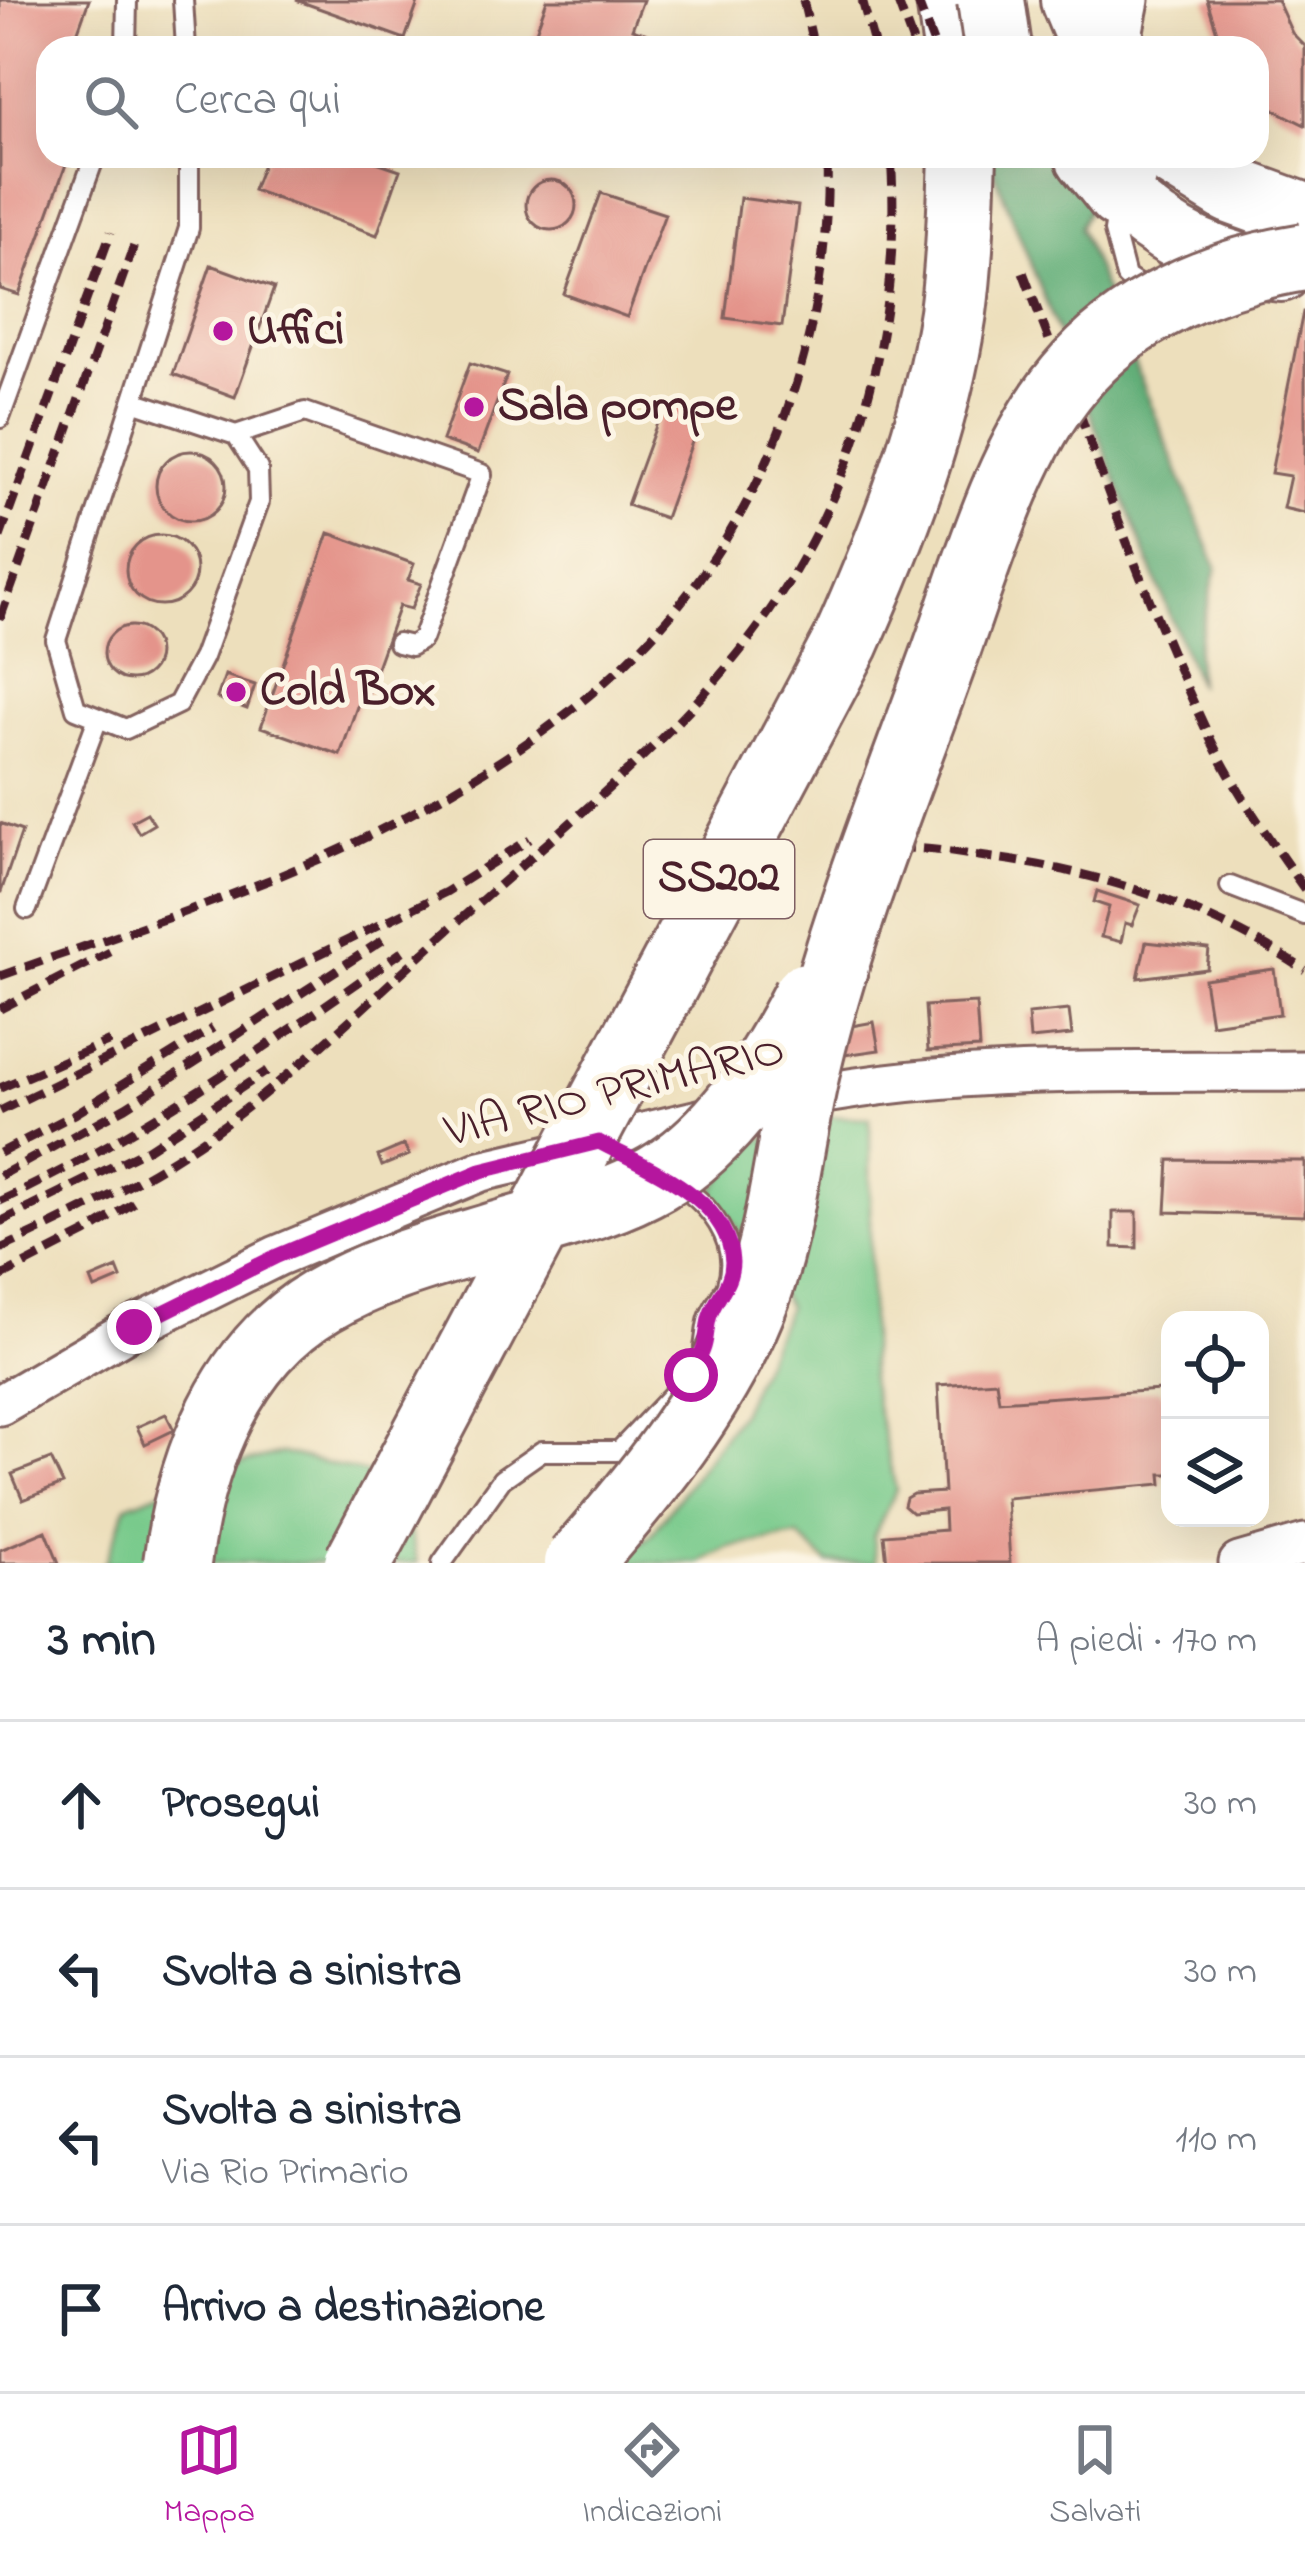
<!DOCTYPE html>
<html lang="it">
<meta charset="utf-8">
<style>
:root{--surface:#fff;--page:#f2f2f3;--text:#1f2937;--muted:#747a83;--line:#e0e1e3;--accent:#b5179e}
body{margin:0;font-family:"Indie Flower",sans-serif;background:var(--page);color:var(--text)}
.controls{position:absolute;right:36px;bottom:36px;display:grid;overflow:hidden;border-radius:24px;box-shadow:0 12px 48px #0002}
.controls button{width:108px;height:108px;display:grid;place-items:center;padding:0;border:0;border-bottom:3px solid var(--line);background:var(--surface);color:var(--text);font:60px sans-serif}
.stop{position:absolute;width:36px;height:36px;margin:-27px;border:9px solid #b5179e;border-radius:50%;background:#fff}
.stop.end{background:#b5179e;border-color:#fff;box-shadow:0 3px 12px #0008}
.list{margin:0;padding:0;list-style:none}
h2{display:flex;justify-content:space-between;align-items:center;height:156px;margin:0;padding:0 48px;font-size:51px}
h2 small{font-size:39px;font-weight:400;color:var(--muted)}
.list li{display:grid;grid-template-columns:78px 1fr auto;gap:36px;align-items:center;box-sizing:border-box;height:168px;padding:0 48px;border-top:3px solid var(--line)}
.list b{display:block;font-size:45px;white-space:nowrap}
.list p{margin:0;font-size:39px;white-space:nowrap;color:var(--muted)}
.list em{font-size:39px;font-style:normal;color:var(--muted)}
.icon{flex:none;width:66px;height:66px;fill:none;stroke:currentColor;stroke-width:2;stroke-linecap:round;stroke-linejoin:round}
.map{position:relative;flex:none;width:1305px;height:1563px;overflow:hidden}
.search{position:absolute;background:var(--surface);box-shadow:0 12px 48px #0002;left:36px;right:36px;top:36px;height:132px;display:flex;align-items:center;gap:30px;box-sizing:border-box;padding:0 42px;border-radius:36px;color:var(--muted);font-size:45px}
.sheet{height:828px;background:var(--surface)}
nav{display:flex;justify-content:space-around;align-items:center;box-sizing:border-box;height:168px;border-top:3px solid var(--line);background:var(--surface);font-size:33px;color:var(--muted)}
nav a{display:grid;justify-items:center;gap:6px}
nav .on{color:var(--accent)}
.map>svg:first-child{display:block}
.green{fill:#79ca8c;stroke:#62745c;stroke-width:3}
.forest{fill:#62ae78;stroke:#566652;stroke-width:3}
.building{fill:#e4948b}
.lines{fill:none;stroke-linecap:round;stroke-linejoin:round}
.lane-casing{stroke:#83625e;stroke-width:24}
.street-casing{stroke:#83625e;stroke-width:45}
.primary-casing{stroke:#83625e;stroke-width:66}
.highway-casing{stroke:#83625e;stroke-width:72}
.lane{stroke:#fff;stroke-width:18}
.street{stroke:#fff;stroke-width:39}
.primary{stroke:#fff;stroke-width:60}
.highway{stroke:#fff;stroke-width:66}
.rail{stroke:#4a1f2b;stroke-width:9;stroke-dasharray:18 9;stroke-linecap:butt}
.highway-bridge-casing{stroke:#83625e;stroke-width:72;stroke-linecap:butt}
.highway-bridge{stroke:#fff;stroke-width:66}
.route{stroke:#b5179e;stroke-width:15}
.poi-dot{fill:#b5179e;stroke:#fcf5e5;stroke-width:4.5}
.labels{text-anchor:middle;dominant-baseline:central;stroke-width:10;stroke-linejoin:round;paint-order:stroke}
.shield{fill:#fcf5e5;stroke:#7f5f63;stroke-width:3}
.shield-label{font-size:45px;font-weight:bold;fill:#4a1f2b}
.poi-label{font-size:48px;font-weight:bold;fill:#4a1f2b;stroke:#fcf5e5;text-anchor:start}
.street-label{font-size:48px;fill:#4a1f2b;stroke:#fcf5e5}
</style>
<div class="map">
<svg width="1305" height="1563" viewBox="0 0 1305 1563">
<rect width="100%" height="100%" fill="#fcf5e5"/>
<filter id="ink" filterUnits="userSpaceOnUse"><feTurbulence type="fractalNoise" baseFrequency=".00833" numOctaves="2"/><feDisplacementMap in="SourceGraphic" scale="24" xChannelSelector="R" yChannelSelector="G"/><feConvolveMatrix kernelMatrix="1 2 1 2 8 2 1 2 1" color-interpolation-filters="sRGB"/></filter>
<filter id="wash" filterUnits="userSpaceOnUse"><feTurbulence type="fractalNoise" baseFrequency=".004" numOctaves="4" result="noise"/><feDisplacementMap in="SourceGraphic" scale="48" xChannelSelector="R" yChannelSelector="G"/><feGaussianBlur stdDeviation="2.7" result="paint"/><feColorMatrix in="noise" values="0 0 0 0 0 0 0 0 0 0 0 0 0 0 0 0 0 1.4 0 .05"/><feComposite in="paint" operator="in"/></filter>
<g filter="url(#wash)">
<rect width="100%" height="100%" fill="#eddfbc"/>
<path class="green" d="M 821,1116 L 870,1118 L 870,1380 L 896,1490 L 873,1537 L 876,1563 L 828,1563 L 798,1536 L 729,1547 L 698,1563 L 615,1563 L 651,1535 L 740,1413 L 788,1307 L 713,1191 L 747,1145 Z
M 282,1453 L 366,1473 L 406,1517 L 418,1563 L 102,1563 L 106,1561 L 127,1505 L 223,1468 Z"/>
<path class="forest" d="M 988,156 L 1070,156 L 1097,193 L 1079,227 L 1217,567 L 1196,652 L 1198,686 Z"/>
<g id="blocks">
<path class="building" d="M 0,0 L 89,0 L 75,39 L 62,34 L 61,39 L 85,48 L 48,48 L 48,156 L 69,156 L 19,295 L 0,289 Z
M 296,0 L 419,0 L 405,39 Z
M 547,0 L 643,0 L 632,29 L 678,44 L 676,48 L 530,48 Z
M 1207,0 L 1277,0 L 1292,33 L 1305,46 L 1305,125 L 1277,111 L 1257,95 L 1257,48 L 1222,48 Z
M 266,156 L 359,156 L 400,170 L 377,235 L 253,190 Z
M526 205a25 25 0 1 1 50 0a25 25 0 1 1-50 0Z
M 601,193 L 665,214 L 627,317 L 564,294 Z
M 740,198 L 798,206 L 782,326 L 725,318 Z
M 211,265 L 274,288 L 235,397 L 173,374 Z
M 1303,312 L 1305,312 L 1305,513 L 1283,508 L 1290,476 L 1271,473 Z
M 470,363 L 507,375 L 478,453 L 442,440 Z
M 665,401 L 702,414 L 665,518 L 627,505 Z
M156 486a35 35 0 1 1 70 0a35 35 0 1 1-70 0Z
M 329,533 L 414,564 L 408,580 L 421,584 L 411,609 L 399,606 L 364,703 L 359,701 L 340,755 L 261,727 Z
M126 570a35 35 0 1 1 70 0a35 35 0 1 1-70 0Z
M104 653a27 27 0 1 1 54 0a27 27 0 1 1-54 0Z
M 225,675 L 255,685 L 247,709 L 217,698 Z
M 147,813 L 154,824 L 139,833 L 132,821 Z
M 0,823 L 22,831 L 1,892 L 0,892 Z
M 1097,891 L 1140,905 L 1132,925 L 1125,923 L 1121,942 L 1101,937 L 1109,907 L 1094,902 Z
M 1146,942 L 1209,949 L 1207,969 L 1138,978 Z
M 1274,969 L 1280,1014 L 1211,1024 L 1204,979 Z
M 976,1003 L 979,1048 L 928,1051 L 925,1006 Z
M 1069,1010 L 1072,1035 L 1030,1039 L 1028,1014 Z
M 874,1022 L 879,1050 L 837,1056 L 835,1029 Z
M 404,1145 L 409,1155 L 382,1166 L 378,1156 Z
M 1169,1160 L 1305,1161 L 1305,1216 L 1166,1212 Z
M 1113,1212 L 1137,1212 L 1137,1248 L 1113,1247 Z
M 117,1268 L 121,1278 L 95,1289 L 91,1279 Z
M 996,1381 L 999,1401 L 1160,1390 L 1165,1397 L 1170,1397 L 1170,1474 L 1161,1474 L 1162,1484 L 1006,1498 L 1010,1563 L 887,1563 L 884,1535 L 945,1530 L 944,1510 L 912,1513 L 904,1506 L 906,1498 L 913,1494 L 944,1492 L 938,1385 Z
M 166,1414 L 174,1430 L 145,1444 L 137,1427 Z
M 51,1459 L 63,1484 L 23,1500 L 12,1474 Z
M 46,1531 L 59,1563 L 0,1563 L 0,1550 Z"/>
</g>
</g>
<g filter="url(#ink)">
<use href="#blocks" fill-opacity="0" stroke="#83625e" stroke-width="3"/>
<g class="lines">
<defs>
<path id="lane" d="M 183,0 L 186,48
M 126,48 L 127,0
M 1118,206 L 1114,231 L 1126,277 L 1152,294
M 133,401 L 236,435 L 258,469 L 259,502 L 203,657 L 178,704 L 126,729 L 76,709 L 56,640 L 189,228 L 189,156
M 0,418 L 95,156
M 236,435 L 305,412 L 482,474 L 422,639 L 411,646 L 398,643
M 1230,886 L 1305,915
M 27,909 L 98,718
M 673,1182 C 708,1201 741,1242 727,1284 C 723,1296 713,1306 709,1318 C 706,1327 706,1338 704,1347
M 442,1563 L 502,1479 L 542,1451 L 619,1451 L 673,1394"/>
<path id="street" d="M 1125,48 L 1123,30 L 1129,0
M 784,1101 C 953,1064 1133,1073 1305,1071
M 0,1405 L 134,1327 L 277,1256 L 481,1171 L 721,1115
M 1239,1563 L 1305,1544"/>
<path id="primary" d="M 1130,156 L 1120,195 C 1163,238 1220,265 1281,271"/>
<path id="highway" d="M 950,0 L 957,48
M 1074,0 L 1094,48
M 1089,156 L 1120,195
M 1176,156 L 1231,190 L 1305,217"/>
</defs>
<use href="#lane" class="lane-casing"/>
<use href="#street" class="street-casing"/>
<use href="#primary" class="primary-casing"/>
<use href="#highway" class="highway-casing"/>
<use href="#lane" class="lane"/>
<use href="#street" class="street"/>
<use href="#primary" class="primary"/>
<use href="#highway" class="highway"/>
<path class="rail" d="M 803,0 L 814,48
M 862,0 L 875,48
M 897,0 L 915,48
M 917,0 L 933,42
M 1023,272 L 1057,361
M 1079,411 C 1117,520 1159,630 1208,734 C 1234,789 1270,840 1305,890
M 0,537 L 111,232
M 0,619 L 136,240
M 895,848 C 925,847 956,853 986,857 C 1100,871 1209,907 1305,970
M 0,976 C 116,934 238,898 350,845 C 462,791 578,719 661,626 C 774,500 832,324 827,156
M 0,1009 L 110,952
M 0,1088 L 110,1041
M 0,1111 L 446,892 L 530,839
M 0,1153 L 75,1114 L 213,1028
M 0,1176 L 126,1107 L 389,936
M 0,1201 C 144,1134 273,1042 403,951
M 0,1222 L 148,1149 L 267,1071
M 0,1249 C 72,1216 143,1182 207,1137 C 296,1075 374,996 455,924 C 549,840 658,753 737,655 C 850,515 904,335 891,156
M 0,1277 L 86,1233 L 141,1198"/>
<defs>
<path id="highway-bridge" d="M 991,0 L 998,48
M 177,1563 C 190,1462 230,1354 323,1300 C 381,1266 448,1251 511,1231 C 561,1216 612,1204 657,1178 C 724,1139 772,1063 806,996
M 358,1563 L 846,642 C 893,536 936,427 953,312 C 960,260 961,208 963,156
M 578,1563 C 645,1487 712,1405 751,1310 C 783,1232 788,1144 808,1063 C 840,928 893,798 940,668 C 973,578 1007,452 1069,379 C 1128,308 1216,271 1305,257"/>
</defs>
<use href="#highway-bridge" class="highway-bridge-casing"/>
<use href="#highway-bridge" class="highway-bridge"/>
</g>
</g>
<g class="lines" filter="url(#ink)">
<path class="route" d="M 134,1327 L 277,1256 L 481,1171 L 599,1142 C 647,1168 729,1197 732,1262 C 732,1283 718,1295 711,1313 C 706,1324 708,1338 703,1350 C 700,1358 695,1367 691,1375"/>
</g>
<g class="poi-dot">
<circle cx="223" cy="331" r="12"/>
<circle cx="474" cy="407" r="12"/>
<circle cx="236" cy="692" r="12"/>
</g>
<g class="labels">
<rect class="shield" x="644" y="840" width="150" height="78" rx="9"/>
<g class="shield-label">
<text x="719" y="879">SS202</text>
</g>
<g class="poi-label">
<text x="247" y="331">Uffici</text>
<text x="498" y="407">Sala pompe</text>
<text x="260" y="692">Cold Box</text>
</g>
<g class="street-label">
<text transform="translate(615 1092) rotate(-14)">VIA RIO PRIMARIO</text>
</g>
</g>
</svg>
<div class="controls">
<button><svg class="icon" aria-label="locate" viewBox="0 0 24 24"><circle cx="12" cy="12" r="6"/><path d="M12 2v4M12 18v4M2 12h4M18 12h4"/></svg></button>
<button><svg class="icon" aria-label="layers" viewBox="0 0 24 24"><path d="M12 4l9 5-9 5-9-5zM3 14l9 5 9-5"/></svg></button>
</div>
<div class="stop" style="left:691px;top:1375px"></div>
<div class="stop end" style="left:134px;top:1327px"></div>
<div class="search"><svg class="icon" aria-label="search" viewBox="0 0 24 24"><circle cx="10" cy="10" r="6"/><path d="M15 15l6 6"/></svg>Cerca qui</div>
</div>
<section class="sheet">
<h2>3 min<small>A piedi · 170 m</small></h2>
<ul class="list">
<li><svg class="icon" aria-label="ahead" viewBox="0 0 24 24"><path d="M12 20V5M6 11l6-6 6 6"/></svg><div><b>Prosegui</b></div><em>30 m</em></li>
<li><svg class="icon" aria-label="left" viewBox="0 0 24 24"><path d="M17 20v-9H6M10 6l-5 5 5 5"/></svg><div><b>Svolta a sinistra</b></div><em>30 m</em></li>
<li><svg class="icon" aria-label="left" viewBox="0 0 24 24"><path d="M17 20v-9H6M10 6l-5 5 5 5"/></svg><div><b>Svolta a sinistra</b><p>Via Rio Primario</p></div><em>110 m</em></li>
<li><svg class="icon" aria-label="arrive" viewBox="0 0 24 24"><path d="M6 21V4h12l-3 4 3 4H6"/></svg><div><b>Arrivo a destinazione</b></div></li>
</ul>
</section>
<nav>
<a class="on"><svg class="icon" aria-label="map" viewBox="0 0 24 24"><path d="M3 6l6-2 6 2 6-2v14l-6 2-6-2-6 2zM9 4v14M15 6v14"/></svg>Mappa</a>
<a><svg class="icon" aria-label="directions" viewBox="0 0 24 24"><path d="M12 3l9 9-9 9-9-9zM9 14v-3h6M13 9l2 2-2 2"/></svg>Indicazioni</a>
<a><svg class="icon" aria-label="saved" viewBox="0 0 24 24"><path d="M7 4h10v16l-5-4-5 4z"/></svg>Salvati</a>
</nav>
